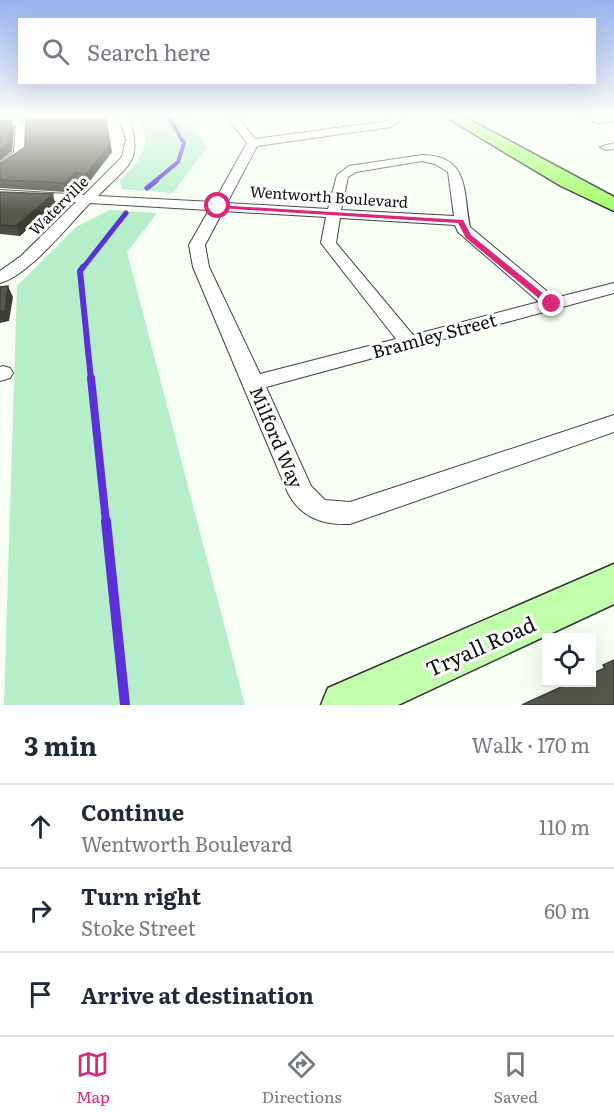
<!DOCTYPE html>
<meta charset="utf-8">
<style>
:root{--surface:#fff;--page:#f2f2f3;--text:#1f2937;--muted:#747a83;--line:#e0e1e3;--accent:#db2777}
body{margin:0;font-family:Literata,serif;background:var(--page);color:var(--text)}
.controls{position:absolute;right:18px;bottom:18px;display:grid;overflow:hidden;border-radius:0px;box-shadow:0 6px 24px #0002}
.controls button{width:54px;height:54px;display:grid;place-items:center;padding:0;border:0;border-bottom:2px solid var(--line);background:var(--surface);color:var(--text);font:30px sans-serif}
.stop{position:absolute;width:18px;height:18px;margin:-14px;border:4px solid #db2777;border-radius:50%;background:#fff}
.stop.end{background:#db2777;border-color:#fff;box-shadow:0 2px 6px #0008}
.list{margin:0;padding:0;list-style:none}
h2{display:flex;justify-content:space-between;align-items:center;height:78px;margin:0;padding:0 24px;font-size:26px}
h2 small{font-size:20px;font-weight:400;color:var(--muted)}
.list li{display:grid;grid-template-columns:39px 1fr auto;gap:18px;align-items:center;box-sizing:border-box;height:84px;padding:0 24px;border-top:2px solid var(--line)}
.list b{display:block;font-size:22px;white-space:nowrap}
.list p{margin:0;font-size:20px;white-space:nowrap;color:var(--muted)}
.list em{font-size:20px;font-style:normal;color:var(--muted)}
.icon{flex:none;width:33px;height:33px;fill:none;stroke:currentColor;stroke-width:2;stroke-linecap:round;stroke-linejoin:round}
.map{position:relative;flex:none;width:614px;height:705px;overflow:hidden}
.search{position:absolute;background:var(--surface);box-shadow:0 6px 24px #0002;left:18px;right:18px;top:18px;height:66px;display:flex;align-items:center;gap:15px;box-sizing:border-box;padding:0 21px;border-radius:0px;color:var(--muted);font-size:22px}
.sheet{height:330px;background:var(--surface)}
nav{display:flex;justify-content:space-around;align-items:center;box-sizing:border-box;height:84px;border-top:2px solid var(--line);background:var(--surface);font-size:16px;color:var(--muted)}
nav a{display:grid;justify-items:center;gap:3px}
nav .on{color:var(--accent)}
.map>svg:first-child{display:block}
.green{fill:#b6eec9}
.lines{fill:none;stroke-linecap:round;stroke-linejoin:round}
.stream-far4{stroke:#5b30db;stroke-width:4}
.stream-far3{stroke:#5b30db;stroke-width:5}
.stream-far2{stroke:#5b30db;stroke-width:6}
.stream-far1{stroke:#5b30db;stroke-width:8}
.stream{stroke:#5b30db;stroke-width:10}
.street-casing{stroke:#424242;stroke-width:2}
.secondary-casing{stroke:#313131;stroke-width:3}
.primary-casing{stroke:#202020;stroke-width:3}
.street{fill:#fff;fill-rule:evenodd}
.secondary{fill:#c2ffad;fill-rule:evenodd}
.primary{fill:#9fff62;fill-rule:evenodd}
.wall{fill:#4a4d40}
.shaded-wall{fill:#3c3e34}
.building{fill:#56594a;stroke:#3c3e34;stroke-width:1.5}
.route{fill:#db2777}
.labels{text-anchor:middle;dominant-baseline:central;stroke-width:6;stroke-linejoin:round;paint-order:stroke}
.far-street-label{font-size:15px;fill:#0f0f0f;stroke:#fff}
.street-label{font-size:18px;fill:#0f0f0f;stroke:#fff}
.near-street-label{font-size:21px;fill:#0f0f0f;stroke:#fff}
</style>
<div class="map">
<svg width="614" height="705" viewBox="0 0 614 705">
<rect width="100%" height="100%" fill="#f6fff2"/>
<path class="green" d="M 134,114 L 186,114 L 207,147 L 173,193 L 122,189 L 120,181 C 131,169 152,149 143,131 C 141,125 136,120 134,114 Z
M 110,210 L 157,213 L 127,252 L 245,705 L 4,705 L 17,286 L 76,227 Z"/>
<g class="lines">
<path class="stream-far4" d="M 154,182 L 178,162 L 184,143 L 167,114"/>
<path class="stream-far3" d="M 147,188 L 156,181
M 82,269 L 126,213"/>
<path class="stream-far2" d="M 83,267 L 80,271 L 91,380"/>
<path class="stream-far1" d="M 91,378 L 106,522"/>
<path class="stream" d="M 106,521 L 125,705"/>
<defs>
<path id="street" d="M 118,114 L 128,114 C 144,162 130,163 98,196 L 214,202 L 247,143 L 225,114 L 235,114 L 255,139 L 388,121 L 391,120 L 386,114 L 397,114 L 402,120 L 391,127 L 257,146 L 227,203 L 328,209 L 337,175 L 349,166 L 422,155 C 470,156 463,191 470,227 L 555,298 L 614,283 L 614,293 L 266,387 L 311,486 L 325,500 L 350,502 L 614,415 L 614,432 L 350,524 C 323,525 301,518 288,493 L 193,267 L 189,245 L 209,210 L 90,203 C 69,225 28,276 0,283 L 0,271 L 21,256 L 76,202 L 0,198 L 0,190 L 84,195 L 122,157 L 126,139 ZM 422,161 L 435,164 L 448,172 L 454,216 L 341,210 L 348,177 L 356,172 ZM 223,211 L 326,217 L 321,243 L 396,339 L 260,374 L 209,267 L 205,245 ZM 340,218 L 455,225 L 458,232 L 539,302 L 413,335 L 336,243 Z
M 574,114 L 614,116 L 614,122 L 597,123 Z
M 0,118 L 14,118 L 26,124 L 26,153 L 0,173 L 0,163 L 14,152 L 16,125 L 0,124 Z
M 614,143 L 614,149 L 606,150 L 600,147 Z
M 3,366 L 10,368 L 13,373 L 10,378 L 0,381 L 0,367 Z"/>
<path id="secondary" d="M 614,564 L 614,604 L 398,705 L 321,705 L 328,688 Z"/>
<path id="primary" d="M 441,114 L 459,114 L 614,197 L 614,211 L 561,186 Z"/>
</defs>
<use href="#street" class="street-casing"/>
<use href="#secondary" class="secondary-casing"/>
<use href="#primary" class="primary-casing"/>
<use href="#street" class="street"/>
<use href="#secondary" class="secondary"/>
<use href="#primary" class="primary"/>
</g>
<path class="wall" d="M 112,152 L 89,182 L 78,182 L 67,192 L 0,188 L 0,164 Z
M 0,192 L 55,203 L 20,236 L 0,234 Z"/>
<path class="shaded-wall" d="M 105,114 L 112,152 L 89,182 L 86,174 Z
M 11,120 L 14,127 L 12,151 L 0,161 L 0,150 Z
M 75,173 L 78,182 L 67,192 L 65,183 Z
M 53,194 L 55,203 L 20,236 L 16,226 Z
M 8,286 L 13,297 L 9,321 L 0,323 L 0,312 Z"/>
<path class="building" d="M 32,114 L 105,114 L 110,144 L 86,174 L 75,173 L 65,183 L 0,180 L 0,164 L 25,147 L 26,116 L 31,116 Z
M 11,120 L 9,143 L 0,150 L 0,121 Z
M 0,192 L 53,194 L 16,226 L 0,225 Z
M 8,286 L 5,311 L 0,312 L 0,287 Z
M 614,660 L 614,705 L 522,705 L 572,682 L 591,682 L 591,674 L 605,668 L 603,665 Z"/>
<linearGradient id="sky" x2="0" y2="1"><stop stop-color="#99b2f0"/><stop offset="0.54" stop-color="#fbfff9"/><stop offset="1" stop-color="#fbfff9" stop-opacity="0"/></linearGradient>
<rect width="614" height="213" fill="url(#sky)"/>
<path class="route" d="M 216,205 L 463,220 L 471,235 L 556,304 L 548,306 L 466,238 L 458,223 L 218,208 Z"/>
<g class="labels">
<g class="far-street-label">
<text transform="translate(329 196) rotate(4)">Wentworth Boulevard</text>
<text transform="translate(58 205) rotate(-45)">Waterville</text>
</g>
<g class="street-label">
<text transform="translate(434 335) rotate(-15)">Bramley Street</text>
<text transform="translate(277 437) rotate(67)">Milford Way</text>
</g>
<g class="near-street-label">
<text transform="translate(480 645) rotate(-24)">Tryall Road</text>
</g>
</g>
</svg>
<div class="controls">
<button><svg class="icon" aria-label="locate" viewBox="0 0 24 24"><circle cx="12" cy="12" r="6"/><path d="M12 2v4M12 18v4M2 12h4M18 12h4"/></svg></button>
</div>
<div class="stop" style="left:218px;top:206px"></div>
<div class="stop end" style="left:552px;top:304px"></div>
<div class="search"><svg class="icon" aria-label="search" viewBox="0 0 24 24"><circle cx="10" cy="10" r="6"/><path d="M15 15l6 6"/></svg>Search here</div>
</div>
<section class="sheet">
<h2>3 min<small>Walk · 170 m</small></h2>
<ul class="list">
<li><svg class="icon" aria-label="ahead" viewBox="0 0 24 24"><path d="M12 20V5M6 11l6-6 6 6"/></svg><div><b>Continue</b><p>Wentworth Boulevard</p></div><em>110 m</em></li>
<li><svg class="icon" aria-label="right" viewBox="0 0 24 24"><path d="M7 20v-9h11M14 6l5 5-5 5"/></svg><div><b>Turn right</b><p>Stoke Street</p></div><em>60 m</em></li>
<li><svg class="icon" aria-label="arrive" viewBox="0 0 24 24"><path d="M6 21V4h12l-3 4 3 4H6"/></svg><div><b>Arrive at destination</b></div></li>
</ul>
</section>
<nav>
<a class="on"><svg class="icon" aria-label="map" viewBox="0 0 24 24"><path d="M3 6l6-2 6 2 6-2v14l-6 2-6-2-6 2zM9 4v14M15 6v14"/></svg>Map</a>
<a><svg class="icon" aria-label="directions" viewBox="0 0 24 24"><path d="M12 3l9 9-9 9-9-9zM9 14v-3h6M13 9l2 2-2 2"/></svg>Directions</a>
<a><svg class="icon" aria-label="saved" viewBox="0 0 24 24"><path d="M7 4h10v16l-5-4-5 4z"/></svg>Saved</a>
</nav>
